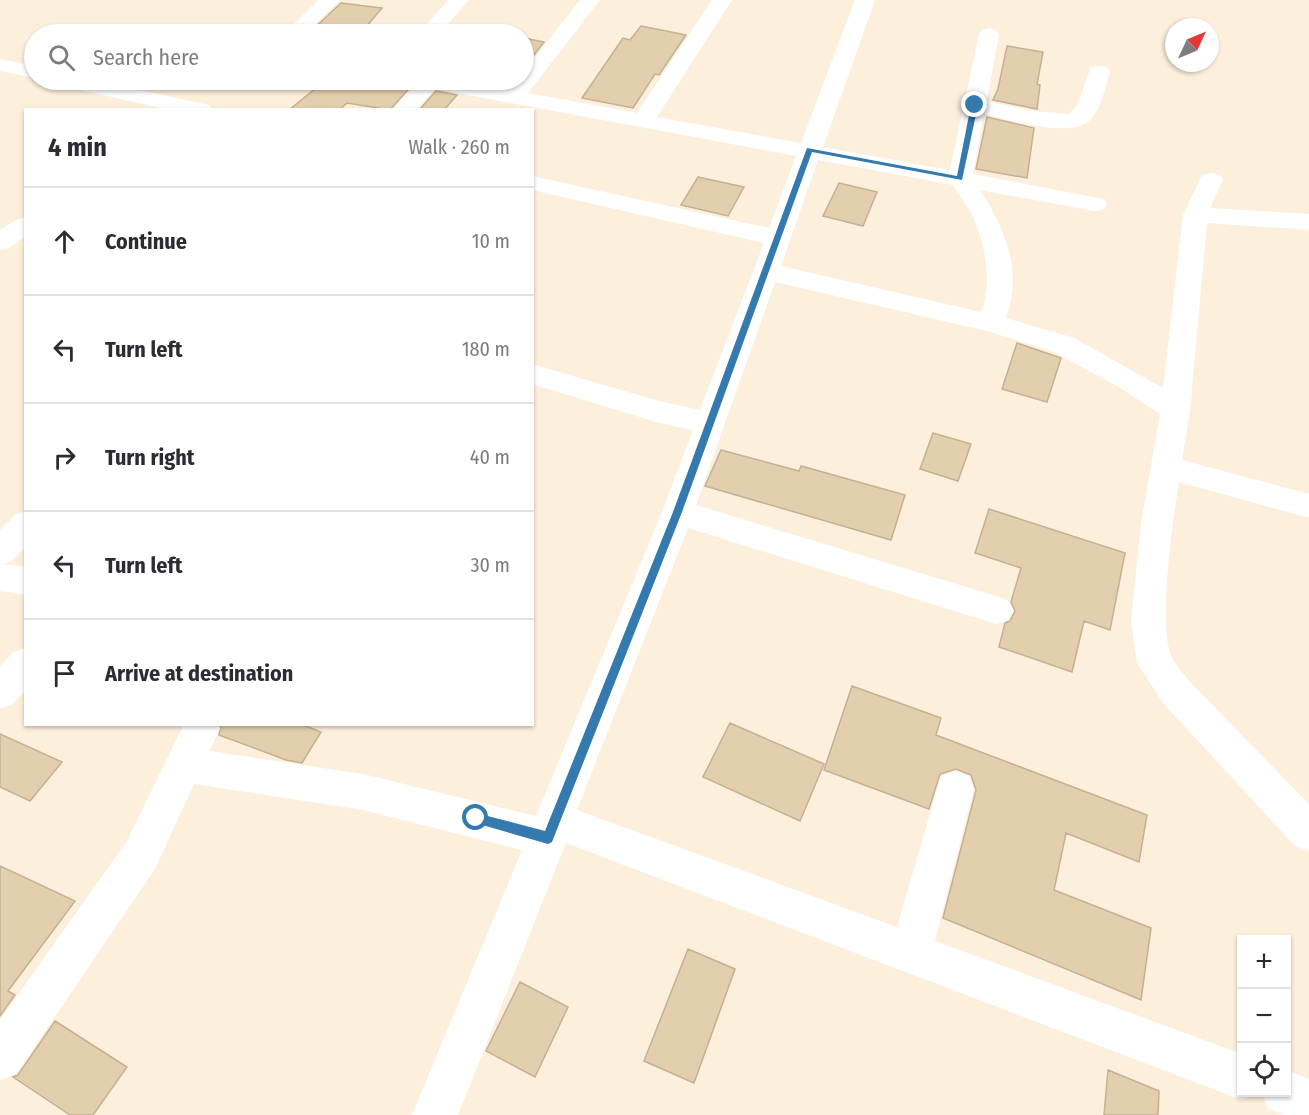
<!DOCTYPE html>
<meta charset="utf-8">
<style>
:root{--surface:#fff;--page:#f2f2f3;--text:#2b2b33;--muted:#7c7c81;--line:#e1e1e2}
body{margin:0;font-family:"Fira Sans Condensed",sans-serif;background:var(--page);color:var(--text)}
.controls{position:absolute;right:18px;bottom:18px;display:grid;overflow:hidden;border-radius:0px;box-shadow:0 2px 4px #0004}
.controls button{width:54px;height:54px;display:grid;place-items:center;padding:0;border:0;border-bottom:2px solid var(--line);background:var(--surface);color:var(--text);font:30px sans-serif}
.compass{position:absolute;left:1165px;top:18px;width:54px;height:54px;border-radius:50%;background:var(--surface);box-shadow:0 2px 4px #0004;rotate:46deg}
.stop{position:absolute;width:18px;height:18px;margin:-14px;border:4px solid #357aaf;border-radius:50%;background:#fff}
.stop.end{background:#357aaf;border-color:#fff;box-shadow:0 2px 6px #0008}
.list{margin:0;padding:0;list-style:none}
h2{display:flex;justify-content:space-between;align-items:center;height:78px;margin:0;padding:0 24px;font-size:26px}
h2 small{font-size:20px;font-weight:400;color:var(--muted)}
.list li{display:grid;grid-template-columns:39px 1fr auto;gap:18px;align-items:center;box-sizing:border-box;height:108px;padding:0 24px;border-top:2px solid var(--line)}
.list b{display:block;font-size:22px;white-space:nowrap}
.list em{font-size:20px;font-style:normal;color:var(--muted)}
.icon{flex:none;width:33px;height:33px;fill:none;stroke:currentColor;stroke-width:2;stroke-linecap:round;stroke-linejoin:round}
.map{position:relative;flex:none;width:1309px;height:1115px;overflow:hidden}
.search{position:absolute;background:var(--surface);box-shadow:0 2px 4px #0004;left:24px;top:24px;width:510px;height:66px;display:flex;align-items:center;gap:15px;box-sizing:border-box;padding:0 21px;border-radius:33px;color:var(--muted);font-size:22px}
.panel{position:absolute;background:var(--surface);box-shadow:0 2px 4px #0004;left:24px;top:108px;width:510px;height:618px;border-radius:0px}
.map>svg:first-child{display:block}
.building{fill:#e3ceae;stroke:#c5b092;stroke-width:1.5}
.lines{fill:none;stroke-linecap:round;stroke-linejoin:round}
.minor{fill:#fff;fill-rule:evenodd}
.route{fill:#357aaf}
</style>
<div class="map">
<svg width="1309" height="1115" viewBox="0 0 1309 1115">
<rect width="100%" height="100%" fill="#fcefdc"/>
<path class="building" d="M 341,3 L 382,8 L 360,34 L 308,34 Z
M 641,26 L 686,35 L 659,75 L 655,74 L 633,108 L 582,98 L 623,38 L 630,40 Z
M 524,38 L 544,42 L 524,68 Z
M 1007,46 L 1043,52 L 1037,84 L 1040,85 L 1037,109 L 993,100 L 998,89 Z
M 326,80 L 407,80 L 412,85 L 390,110 L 347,103 L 339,110 L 289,110 Z
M 436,91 L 457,95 L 444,110 L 419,110 Z
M 987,117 L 1034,128 L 1027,178 L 976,169 Z
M 698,177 L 744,187 L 728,216 L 681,205 Z
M 839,183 L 877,192 L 863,226 L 823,216 Z
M 1017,343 L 1061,358 L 1047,402 L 1002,389 Z
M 933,433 L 971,444 L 958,481 L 920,469 Z
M 721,450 L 799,471 L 801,466 L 905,495 L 891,540 L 705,486 Z
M 989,509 L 1125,553 L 1110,630 L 1084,621 L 1072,672 L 999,647 L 1005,623 L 1010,621 L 1015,611 L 1011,602 L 1021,568 L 975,553 Z
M 852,686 L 941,718 L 936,735 L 1147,815 L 1139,862 L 1066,833 L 1054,890 L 1151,928 L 1141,1000 L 943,918 L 976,790 L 971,775 L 956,769 L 940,774 L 929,809 L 824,770 Z
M 730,723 L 824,764 L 800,821 L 703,777 Z
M 221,724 L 301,724 L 321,732 L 302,763 L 286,760 L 219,735 Z
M 0,734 L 62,762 L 30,801 L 0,787 Z
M 0,866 L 75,901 L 8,991 L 15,995 L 0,1016 Z
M 688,949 L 735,969 L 694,1083 L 644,1061 Z
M 520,982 L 568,1007 L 535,1077 L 486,1051 Z
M 55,1021 L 127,1067 L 93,1115 L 70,1115 L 13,1077 L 18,1075 Z
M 1108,1070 L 1159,1091 L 1158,1115 L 1104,1115 Z"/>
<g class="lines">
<path class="minor" d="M 318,0 L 340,0 L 305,34 L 284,34 Z
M 448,0 L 469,0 L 439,34 L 418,34 Z
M 580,0 L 600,0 L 528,93 L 637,113 L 712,0 L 732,0 L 657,117 L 801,143 L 855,0 L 875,0 L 823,147 L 950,170 L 979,34 L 982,30 L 989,28 L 996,30 L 999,34 L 987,101 L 1032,111 L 1069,114 L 1077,105 L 1091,67 L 1099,66 L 1107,67 L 1110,72 C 1105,87 1102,108 1090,120 C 1070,139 1008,120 984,114 L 973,174 L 1104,199 L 1107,204 L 1104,209 L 1095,211 L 980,190 C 1006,229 1023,272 1006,318 L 1074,338 L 1163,388 L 1183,215 L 1202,175 L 1211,173 L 1220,175 L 1223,180 L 1210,208 L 1309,214 L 1309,230 L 1207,223 L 1190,410 L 1182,460 L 1309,494 L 1309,518 L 1179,482 C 1173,520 1157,626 1172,658 C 1176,666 1184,674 1189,681 L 1309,804 L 1309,851 L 1295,846 L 1163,703 L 1137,663 L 1131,622 L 1141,523 L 1160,414 L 1117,386 L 1054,352 L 987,331 L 775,282 L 696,505 L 996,596 L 1008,600 L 1013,610 L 1008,620 L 996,624 L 688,528 L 577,810 L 897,927 L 941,776 L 955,771 L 969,776 L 974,789 L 935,941 L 1242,1054 L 1242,1092 L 1258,1093 L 1242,1100 L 566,843 L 458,1115 L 412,1115 L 522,850 L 363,810 L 194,784 L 155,869 L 16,1074 L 0,1080 L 0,1020 L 127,841 L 182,728 L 182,724 L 219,724 L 220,729 L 209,751 L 363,774 L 536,816 L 662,512 L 693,430 L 659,423 L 532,384 L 532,364 L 659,401 L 700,410 L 764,243 L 532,190 L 532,176 L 769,228 L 796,156 L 435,89 L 416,110 L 392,110 L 415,85 L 409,80 L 453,80 L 508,90 L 516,80 L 524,80 L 524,71 ZM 818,160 L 953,185 C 959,195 968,206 973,217 C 985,244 993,283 981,312 L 781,266 Z
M 0,59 L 34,66 L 34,78 L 0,71 Z
M 56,80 L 94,80 L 209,105 L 212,110 L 169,110 L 59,85 Z
M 26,217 L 26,236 L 9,248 L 0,250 L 0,230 L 16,220 Z
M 26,511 L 26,546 L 12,561 L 4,564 L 26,567 L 26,595 L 0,591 L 0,530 L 15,515 Z
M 26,648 L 26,689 L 13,704 L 0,709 L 0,667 L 13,652 Z
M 1286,1070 L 1309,1079 L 1309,1115 L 1284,1115 L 1268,1108 L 1261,1092 L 1286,1092 Z"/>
</g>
<path class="route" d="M 975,103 L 978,105 L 962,180 L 812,152 L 682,512 L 552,842 L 548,844 L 472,822 L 472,814 L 476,813 L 545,831 L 673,512 L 807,148 L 957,176 L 971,105 Z"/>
</svg>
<div class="controls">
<button>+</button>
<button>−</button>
<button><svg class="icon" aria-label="locate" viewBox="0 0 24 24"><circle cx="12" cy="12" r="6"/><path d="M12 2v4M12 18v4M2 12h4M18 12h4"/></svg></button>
</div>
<svg class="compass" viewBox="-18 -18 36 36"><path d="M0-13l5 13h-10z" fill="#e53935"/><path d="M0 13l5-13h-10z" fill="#7c7c81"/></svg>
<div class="stop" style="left:476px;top:818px"></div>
<div class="stop end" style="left:975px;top:105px"></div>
<div class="search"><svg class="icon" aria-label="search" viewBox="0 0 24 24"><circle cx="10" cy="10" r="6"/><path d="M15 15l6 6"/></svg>Search here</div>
<section class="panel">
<h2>4 min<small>Walk · 260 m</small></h2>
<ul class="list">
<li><svg class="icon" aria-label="ahead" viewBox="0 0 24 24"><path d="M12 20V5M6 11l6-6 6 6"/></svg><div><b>Continue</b></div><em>10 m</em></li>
<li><svg class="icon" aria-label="left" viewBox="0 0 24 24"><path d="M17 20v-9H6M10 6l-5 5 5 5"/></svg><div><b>Turn left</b></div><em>180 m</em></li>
<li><svg class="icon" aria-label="right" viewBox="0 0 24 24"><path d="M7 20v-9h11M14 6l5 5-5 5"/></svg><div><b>Turn right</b></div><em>40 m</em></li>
<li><svg class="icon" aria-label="left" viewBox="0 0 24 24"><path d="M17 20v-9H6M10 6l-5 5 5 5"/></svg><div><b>Turn left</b></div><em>30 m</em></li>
<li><svg class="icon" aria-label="arrive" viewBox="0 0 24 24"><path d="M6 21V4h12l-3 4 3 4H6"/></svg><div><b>Arrive at destination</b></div></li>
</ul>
</section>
</div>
